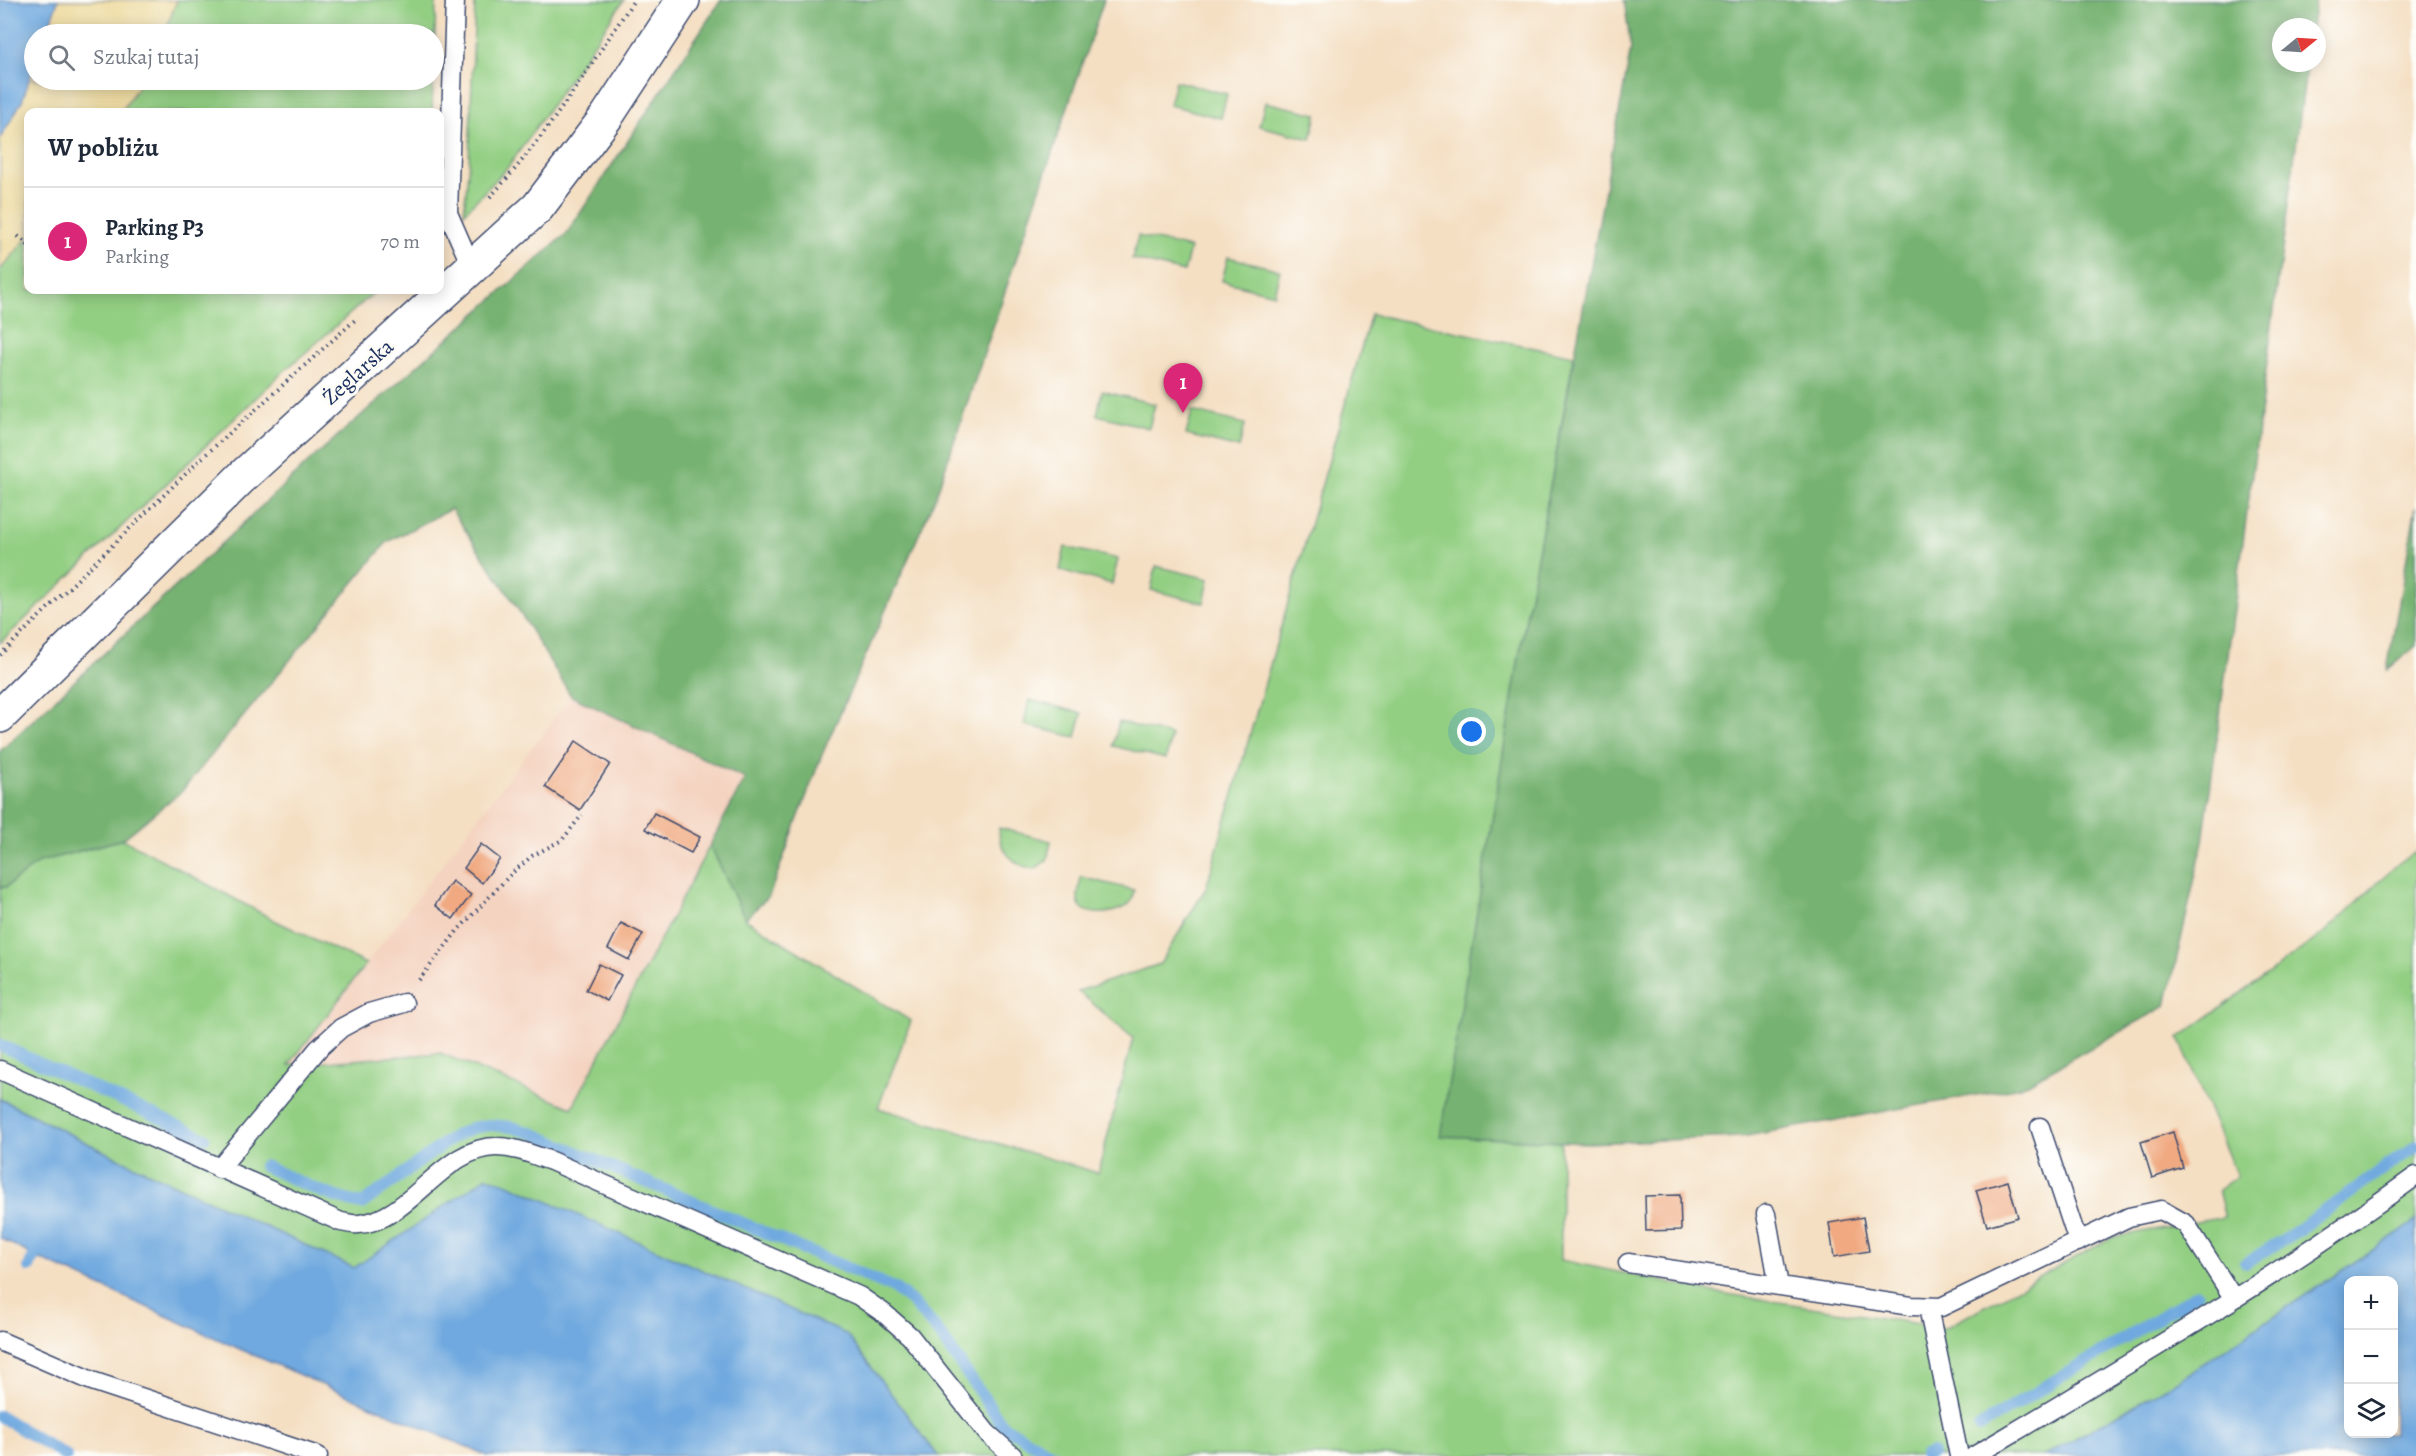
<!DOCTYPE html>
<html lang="pl">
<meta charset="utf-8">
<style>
:root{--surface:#fff;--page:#f6f6f7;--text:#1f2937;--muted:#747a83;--line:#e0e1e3;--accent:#db2777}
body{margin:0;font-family:Alegreya,serif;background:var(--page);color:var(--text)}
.controls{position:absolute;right:18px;bottom:18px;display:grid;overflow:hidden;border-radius:12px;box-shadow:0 3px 15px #0003}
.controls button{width:54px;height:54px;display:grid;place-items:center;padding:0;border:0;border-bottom:2px solid var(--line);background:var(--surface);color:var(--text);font:30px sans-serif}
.compass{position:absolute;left:2272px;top:18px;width:54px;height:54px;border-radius:50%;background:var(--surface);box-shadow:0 3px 15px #0003;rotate:72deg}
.you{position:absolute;left:1472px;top:732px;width:21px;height:21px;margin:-15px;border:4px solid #fff;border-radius:50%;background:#1a73e8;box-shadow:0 0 0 9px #1a73e833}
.badge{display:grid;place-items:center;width:39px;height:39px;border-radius:50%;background:var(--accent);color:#fff;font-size:20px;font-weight:700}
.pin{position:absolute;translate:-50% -50px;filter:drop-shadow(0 2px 3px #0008)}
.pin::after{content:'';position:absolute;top:32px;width:21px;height:18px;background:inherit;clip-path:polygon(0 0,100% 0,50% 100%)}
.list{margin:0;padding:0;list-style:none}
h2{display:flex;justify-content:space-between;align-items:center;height:78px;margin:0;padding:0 24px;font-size:26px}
h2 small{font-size:20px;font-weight:400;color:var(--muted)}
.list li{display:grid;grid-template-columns:39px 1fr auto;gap:18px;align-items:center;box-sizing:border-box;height:108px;padding:0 24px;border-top:2px solid var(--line)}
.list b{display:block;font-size:22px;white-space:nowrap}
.list p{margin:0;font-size:20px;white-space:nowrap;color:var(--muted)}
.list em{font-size:20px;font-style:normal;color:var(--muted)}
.icon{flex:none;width:33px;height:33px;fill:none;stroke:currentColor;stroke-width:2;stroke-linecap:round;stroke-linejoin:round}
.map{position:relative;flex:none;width:2416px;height:1456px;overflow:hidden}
.search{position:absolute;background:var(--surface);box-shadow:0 3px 15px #0003;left:24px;top:24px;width:420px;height:66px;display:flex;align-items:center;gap:15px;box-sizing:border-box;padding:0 21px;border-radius:33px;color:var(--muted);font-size:22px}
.panel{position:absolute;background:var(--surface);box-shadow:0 3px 15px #0003;left:24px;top:108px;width:420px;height:186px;border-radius:12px}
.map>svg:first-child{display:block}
.built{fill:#f4d3c0}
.green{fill:#93cf83;stroke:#577f70;stroke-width:1.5}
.forest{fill:#76b271;stroke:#487068;stroke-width:1.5}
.sand{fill:#eeda9e;stroke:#84847e;stroke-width:1.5}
.water{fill:#6fa9df;stroke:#456c9e;stroke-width:1.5;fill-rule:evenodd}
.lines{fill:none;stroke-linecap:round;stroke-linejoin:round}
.stream{stroke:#6fa9df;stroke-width:12}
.building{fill:#f0a980}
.service-casing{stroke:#3c496d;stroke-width:21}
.minor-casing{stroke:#3c496d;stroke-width:36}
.path{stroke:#3c496d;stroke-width:4;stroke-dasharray:1.5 4.5;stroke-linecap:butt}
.service{stroke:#fff;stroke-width:18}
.minor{stroke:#fff;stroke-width:33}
.labels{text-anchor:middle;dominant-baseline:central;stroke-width:6;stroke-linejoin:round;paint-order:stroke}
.street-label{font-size:22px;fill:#1b2f5e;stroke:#fdfcf7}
</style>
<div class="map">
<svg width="2416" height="1456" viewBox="0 0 2416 1456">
<rect width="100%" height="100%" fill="#fdfcf7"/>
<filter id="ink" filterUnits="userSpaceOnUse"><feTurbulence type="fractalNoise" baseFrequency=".0167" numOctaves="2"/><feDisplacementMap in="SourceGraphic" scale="12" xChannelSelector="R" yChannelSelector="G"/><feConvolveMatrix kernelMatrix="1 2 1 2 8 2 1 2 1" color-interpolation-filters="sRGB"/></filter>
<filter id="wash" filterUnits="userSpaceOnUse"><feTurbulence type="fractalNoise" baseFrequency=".008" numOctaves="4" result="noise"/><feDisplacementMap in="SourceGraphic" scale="24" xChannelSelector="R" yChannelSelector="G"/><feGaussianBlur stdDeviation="1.35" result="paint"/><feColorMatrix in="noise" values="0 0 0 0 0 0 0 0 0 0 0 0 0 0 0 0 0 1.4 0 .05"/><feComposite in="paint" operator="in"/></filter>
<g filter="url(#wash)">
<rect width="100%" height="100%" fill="#f4dfc3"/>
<path class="built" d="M 571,696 L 745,778 L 572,1109 L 440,1053 L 289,1065 Z"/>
<path class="green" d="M 177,0 L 436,0 L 434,67 L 434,34 L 164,34 Z
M 475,0 L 624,0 L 509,166 L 464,213 L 469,161 Z
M 142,80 L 433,80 L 432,112 L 121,112 Z
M 1175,81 L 1227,94 L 1221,118 L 1169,105 Z
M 1265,102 L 1317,114 L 1311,139 L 1259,126 Z
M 1138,236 L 1190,248 L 1184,272 L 1132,259 Z
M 28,237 L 28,290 L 377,290 L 282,373 L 0,643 L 0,270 Z
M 1228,257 L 1280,270 L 1274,294 L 1222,281 Z
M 1371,314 L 1574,356 L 1520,651 L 1441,1136 L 1561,1142 L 1561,1260 L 1708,1291 L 1945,1328 L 2113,1237 L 2225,1217 L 2218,1190 L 2237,1176 L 2179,1038 L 2325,932 L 2399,863 L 2416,851 L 2416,1221 L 2179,1380 L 2044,1456 L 938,1456 L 846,1334 L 487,1177 L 354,1268 L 109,1154 L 0,1099 L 0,887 L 6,887 L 39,862 L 123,839 L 276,921 L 366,964 L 289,1065 L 440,1053 L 572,1108 L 710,845 L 745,919 L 911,1021 L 878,1108 L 1098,1173 L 1133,1038 L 1078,991 L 1160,964 L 1206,888 Z
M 1102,391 L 1155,404 L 1149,428 L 1097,415 Z
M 1192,411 L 1245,424 L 1239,448 L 1186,435 Z
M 1065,547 L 1118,559 L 1112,584 L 1060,570 Z
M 1156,566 L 1209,579 L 1204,603 L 1151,590 Z
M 1029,700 L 1082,713 L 1076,737 L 1024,725 Z
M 1119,722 L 1171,735 L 1166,759 L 1113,746 Z
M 999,828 L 1051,841 L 1047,860 L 1035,869 C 1014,867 998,849 999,828 Z
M 1081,877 L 1134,890 C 1133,894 1133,900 1130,903 C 1119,914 1083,920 1078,901 C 1077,894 1080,884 1081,877 Z"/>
<path class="forest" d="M 721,0 L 1104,0 L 935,498 L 821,757 L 769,896 L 745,919 L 710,845 L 745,778 L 571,696 L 513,601 L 451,509 L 387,542 L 182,791 L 123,839 L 39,862 L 6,887 L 0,887 L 0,751 L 314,457 L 567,233 Z
M 1624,0 L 2316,0 L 2312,27 L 2281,27 L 2281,63 L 2307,63 L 2203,842 L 2166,1006 L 2021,1087 L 1741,1137 L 1588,1143 L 1440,1136 L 1520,651 L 1631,48 Z
M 2416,506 L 2416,646 L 2387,670 Z"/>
<path class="sand" d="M 58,0 L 177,0 L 164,34 L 46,34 Z
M 34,65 L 34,80 L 142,80 L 121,112 L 28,112 L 28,237 L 0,270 L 0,139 L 22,101 Z"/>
<path class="water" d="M 0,0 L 58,0 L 46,34 L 34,34 L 34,65 L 22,101 L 0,139 Z
M 0,1099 L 109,1154 L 354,1268 L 487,1177 L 506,1183 L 846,1334 L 938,1456 L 488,1456 L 242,1350 L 34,1256 L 0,1238 Z
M 2416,1221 L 2416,1456 L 2044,1456 L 2179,1380 ZM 2348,1280 L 2394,1280 L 2394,1434 L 2348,1434 Z"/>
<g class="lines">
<path class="stream" d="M 0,1045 L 204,1138
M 264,1166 C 296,1180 327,1197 362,1204 L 453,1137 L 472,1128 L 490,1125 L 512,1127 L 532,1133 L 894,1288 L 911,1301 L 940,1334 L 1003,1426 L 1055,1456
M 2246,1263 L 2297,1231 L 2416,1146
M 29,1267 L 34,1256
M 0,1416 L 66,1456
M 1979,1427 L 2197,1294
M 1925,1456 L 1932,1453"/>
</g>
<g id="blocks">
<path class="building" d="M 576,741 L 610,764 L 580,810 L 545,787 Z
M 654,813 L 700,837 L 691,853 L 645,829 Z
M 481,844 L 500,859 L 482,883 L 464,868 Z
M 452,881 L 471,895 L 453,919 L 435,905 Z
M 621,923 L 643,934 L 629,960 L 608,949 Z
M 599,964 L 621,975 L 607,1001 L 586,990 Z
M 2173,1132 L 2183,1168 L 2152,1178 L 2141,1142 Z
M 2008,1181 L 2018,1217 L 1987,1226 L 1976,1190 Z
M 1680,1195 L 1681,1230 L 1646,1231 L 1645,1196 Z
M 1863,1217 L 1869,1251 L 1834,1257 L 1829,1223 Z"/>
</g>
</g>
<g filter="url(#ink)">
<use href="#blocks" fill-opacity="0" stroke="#3c496d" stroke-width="1.5"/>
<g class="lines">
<defs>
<path id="service" d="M 455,0 L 448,213 L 472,268
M 0,1070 L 341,1222 C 347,1223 354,1225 359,1224 C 410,1221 443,1146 497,1147 C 516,1147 533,1155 551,1161 L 859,1296 L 885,1314 L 910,1336 L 987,1433 L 1013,1456
M 2040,1127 L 2078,1242
M 219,1169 L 318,1049 L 341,1028 L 369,1013 L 404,1003
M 1766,1214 L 1779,1286
M 1628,1263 L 1911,1306 L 1941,1307 L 2129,1217 L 2161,1210 L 2186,1224 L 2234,1299
M 1928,1307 L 1959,1456
M 0,1341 L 92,1381 L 318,1456
M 1974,1456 C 2124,1367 2275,1279 2416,1176"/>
<path id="minor" d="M 0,716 L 244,475 L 538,207 L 607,116 L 683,0"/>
</defs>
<use href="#service" class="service-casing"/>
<use href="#minor" class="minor-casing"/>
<path class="path" d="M 490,197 C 546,138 589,67 634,0
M 18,236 L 28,245
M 0,655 L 202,458 L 355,320
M 419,980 L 458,930 L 512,873 L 532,856 L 562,840 L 582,815"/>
<use href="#service" class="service"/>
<use href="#minor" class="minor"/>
</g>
</g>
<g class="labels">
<g class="street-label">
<text transform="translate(358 372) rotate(-42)">Żeglarska</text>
</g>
</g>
</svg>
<div class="controls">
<button>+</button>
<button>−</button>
<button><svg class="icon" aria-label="layers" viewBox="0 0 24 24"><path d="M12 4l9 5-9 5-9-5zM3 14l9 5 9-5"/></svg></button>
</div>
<svg class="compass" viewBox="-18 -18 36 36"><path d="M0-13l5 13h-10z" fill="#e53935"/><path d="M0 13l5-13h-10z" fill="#747a83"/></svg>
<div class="you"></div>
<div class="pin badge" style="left:1183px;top:413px">1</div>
<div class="search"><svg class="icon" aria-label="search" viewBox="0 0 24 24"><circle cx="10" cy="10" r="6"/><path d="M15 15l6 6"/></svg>Szukaj tutaj</div>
<section class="panel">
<h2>W pobliżu<small></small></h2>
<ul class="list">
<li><span class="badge">1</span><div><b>Parking P3</b><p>Parking</p></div><em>70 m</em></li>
</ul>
</section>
</div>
